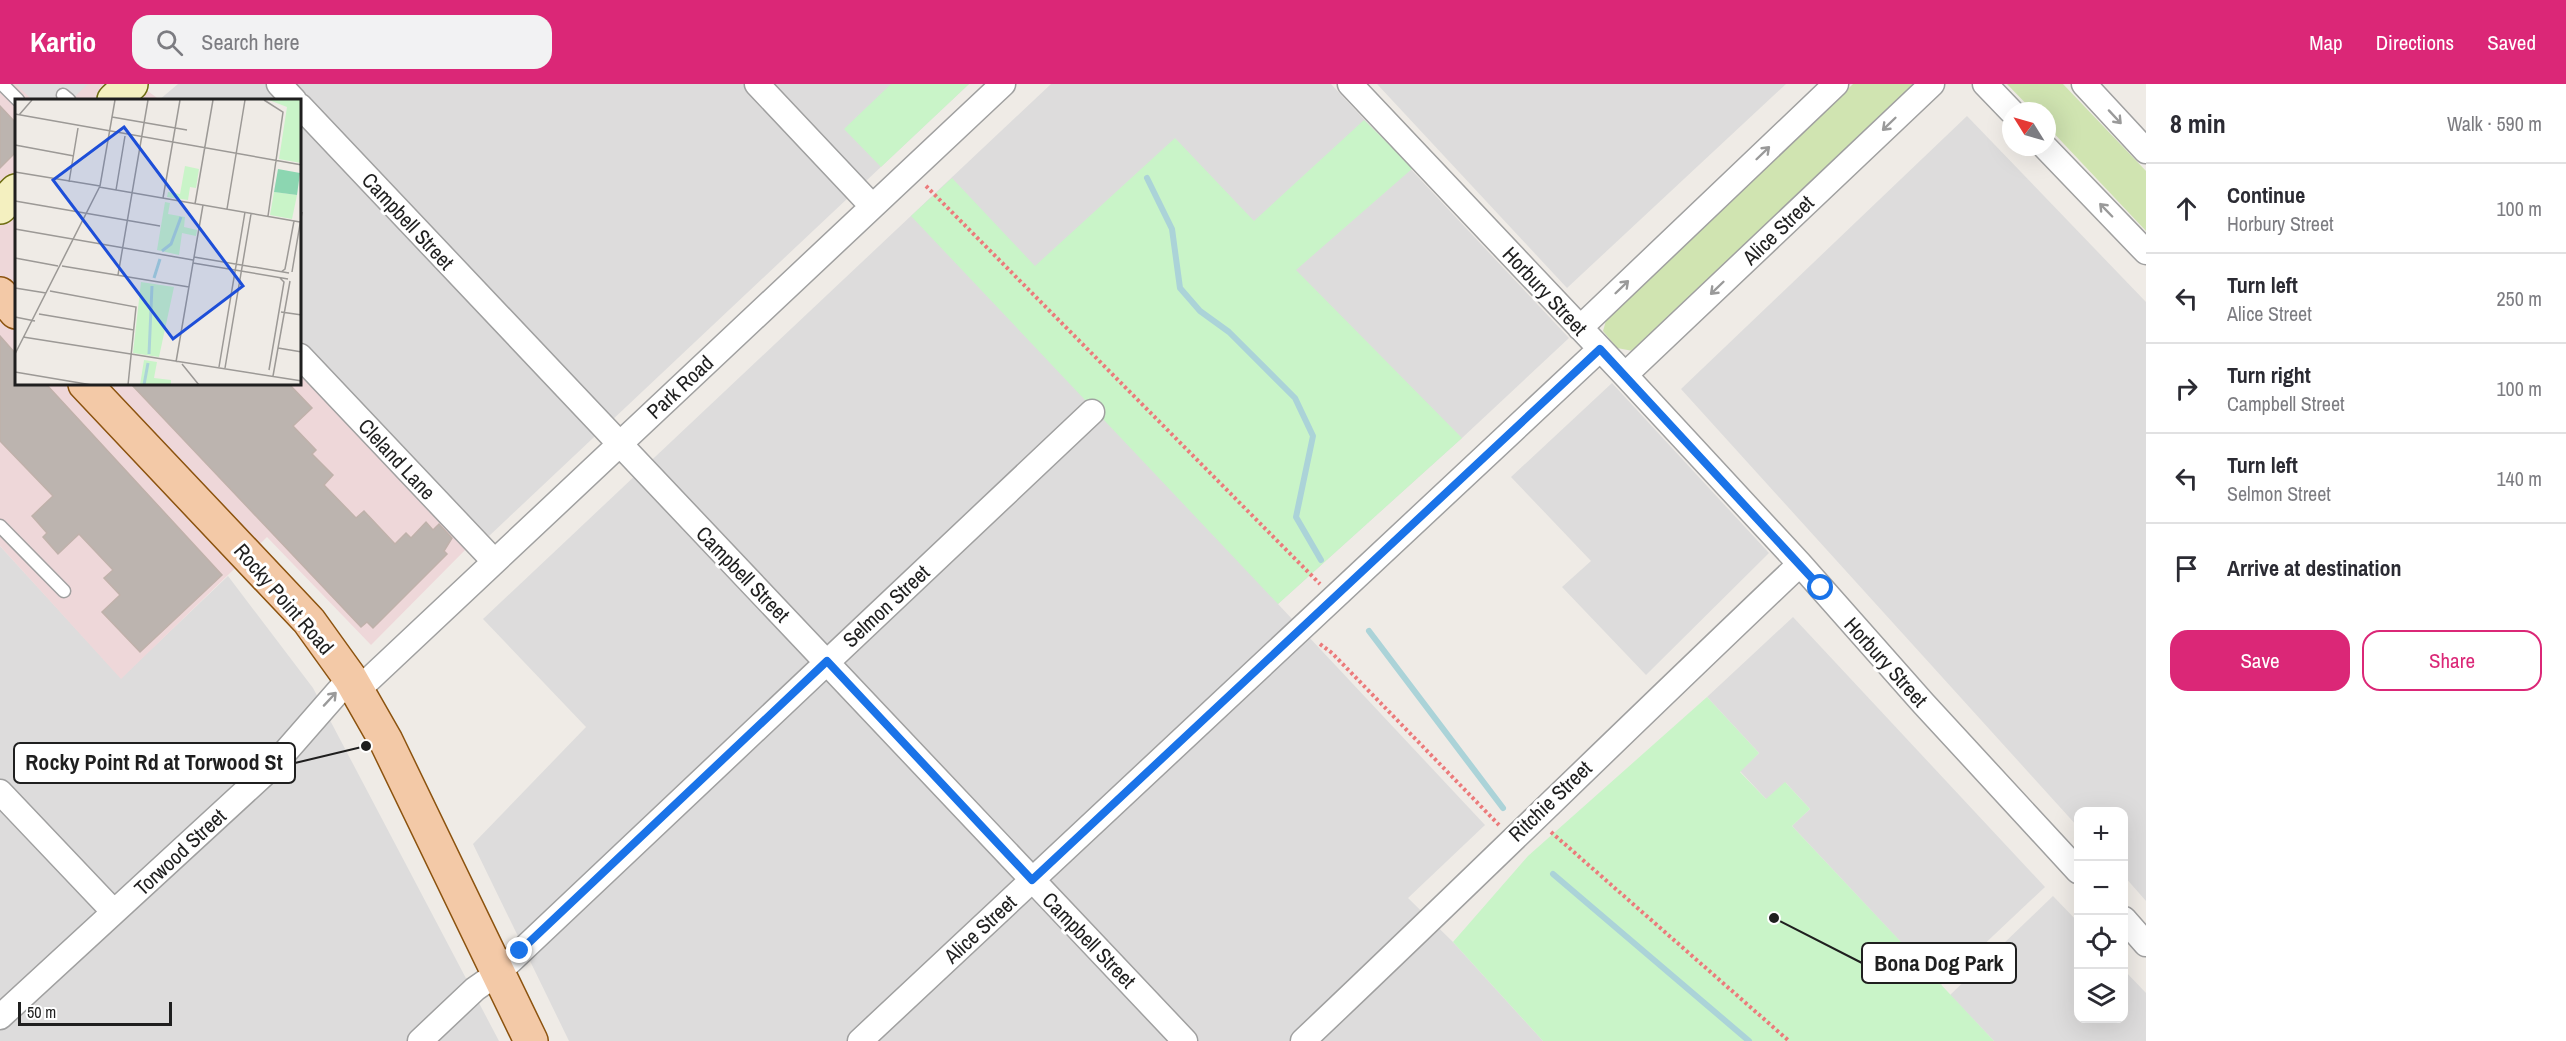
<!DOCTYPE html>
<meta charset="utf-8">
<style>
:root{--surface:#fff;--page:#f2f2f3;--text:#2b2b33;--muted:#7c7c81;--line:#e1e1e2;--accent:#db2777}
body{margin:0;font-family:"Archivo Narrow",sans-serif;background:var(--page);color:var(--text)}
.controls{position:absolute;right:18px;bottom:18px;display:grid;overflow:hidden;border-radius:12px;box-shadow:0 6px 24px #0002}
.controls button{width:54px;height:54px;display:grid;place-items:center;padding:0;border:0;border-bottom:2px solid var(--line);background:var(--surface);color:var(--text);font:30px sans-serif}
.compass{position:absolute;left:2002px;top:18px;width:54px;height:54px;border-radius:50%;background:var(--surface);box-shadow:0 6px 24px #0002;rotate:307deg}
.scale{position:absolute;left:18px;bottom:15px;width:154px;box-sizing:border-box;padding-left:6px;border:3px solid #1f1f1f;border-top:0;font-size:16px;line-height:21px;white-space:nowrap;color:#1f1f1f;-webkit-text-stroke:4px #fff;paint-order:stroke}
.stop{position:absolute;width:18px;height:18px;margin:-14px;border:4px solid #1a73e8;border-radius:50%;background:#fff}
.stop.end{background:#1a73e8;border-color:#fff;box-shadow:0 2px 6px #0008}
.list{margin:0;padding:0;list-style:none}
h2{display:flex;justify-content:space-between;align-items:center;height:78px;margin:0;padding:0 24px;font-size:26px}
h2 small{font-size:20px;font-weight:400;color:var(--muted)}
.list li{display:grid;grid-template-columns:39px 1fr auto;gap:18px;align-items:center;box-sizing:border-box;height:90px;padding:0 24px;border-top:2px solid var(--line)}
.list b{display:block;font-size:22px;white-space:nowrap}
.list p{margin:0;font-size:20px;white-space:nowrap;color:var(--muted)}
.list em{font-size:20px;font-style:normal;color:var(--muted)}
.actions{display:flex;gap:12px;padding:18px 24px}
.actions a{flex:1;padding:14px 0;border:2px solid var(--accent);border-radius:18px;text-align:center;font-size:21px;color:var(--accent)}
.actions .main{background:var(--accent);color:#fff}
.icon{flex:none;width:33px;height:33px;fill:none;stroke:currentColor;stroke-width:2;stroke-linecap:round;stroke-linejoin:round}
.map{position:relative;flex:none;width:2146px;height:957px;overflow:hidden}
header{display:flex;align-items:center;gap:36px;box-sizing:border-box;height:84px;padding:0 30px;background:var(--accent);color:#fff}
header strong{font-size:28px}
nav{display:flex;gap:33px;margin-inline-start:auto;font-size:21px}
.search{width:420px;height:54px;background:var(--page);display:flex;align-items:center;gap:15px;box-sizing:border-box;padding:0 21px;border-radius:18px;color:var(--muted);font-size:22px}
main{display:flex}
aside{flex:1;background:var(--surface)}
.map>svg:first-child{display:block}
.residential{fill:#dddcdc}
.commercial{fill:#eed7d9}
.grass{fill:#d0e4b1}
.park{fill:#c9f4c8}
.parking{fill:#dfdfdf}
.lines{fill:none;stroke-linecap:round;stroke-linejoin:round}
.stream{stroke:#abd3d8;stroke-width:6}
.building{fill:#bcb4af;stroke:#bfb1aa;stroke-width:1.5}
.service-casing{stroke:#a0a0a0;stroke-width:15}
.minor-casing{stroke:#a0a0a0;stroke-width:27}
.secondary-casing{stroke:#6d6c10;stroke-width:36}
.primary-casing{stroke:#8c530f;stroke-width:36}
.path{stroke:#ec7a7b;stroke-width:4;stroke-dasharray:3 3;stroke-linecap:butt}
.service{stroke:#fff;stroke-width:12}
.minor{stroke:#fff;stroke-width:24}
.secondary{stroke:#f4f0c0;stroke-width:33}
.primary{stroke:#f3c9a7;stroke-width:33}
.oneway{stroke:#9a9a9a}
.route{stroke:#1a73e8;stroke-width:8}
.labels{text-anchor:middle;dominant-baseline:central;stroke-width:6;stroke-linejoin:round;paint-order:stroke}
.street-label{font-size:21px;fill:#1f1f1f;stroke:#fff}
.inset-river{fill:none;stroke:#abd3d8;stroke-width:3}
.inset-road{fill:none;stroke:#9c9996;stroke-width:1.5}
.view{fill:#1d4ed8;fill-opacity:0.15;stroke:#1d4ed8;stroke-width:3}
.inset-edge{fill:none;stroke:#1f1f1f;stroke-width:3}
.leader{fill:none;stroke:#1f1f1f;stroke-width:2}
.callout-dot{fill:#1f1f1f;stroke:#fff;stroke-width:2}
.callout{fill:#fff;stroke:#1f1f1f;stroke-width:2}
.callout-label{font-size:22px;text-anchor:middle;font-weight:bold;fill:#1f1f1f}
</style>
<header>
<strong>Kartio</strong>
<div class="search"><svg class="icon" aria-label="search" viewBox="0 0 24 24"><circle cx="10" cy="10" r="6"/><path d="M15 15l6 6"/></svg>Search here</div>
<nav><a>Map</a><a>Directions</a><a>Saved</a></nav>
</header>
<main>
<div class="map">
<svg width="2146" height="957" viewBox="0 0 2146 957">
<rect width="100%" height="100%" fill="#efebe6"/>
<path class="residential" d="M 178,0 L 969,0 L 489,452 L 300,255 L 300,16 L 159,16 Z
M 1051,0 L 1331,0 L 1569,254 L 1462,354 L 1278,520 L 1485,741 L 1408,814 L 1453,858 L 1543,957 L 569,957 L 473,760 L 586,643 L 483,535 Z
M 1377,0 L 1786,0 L 1567,204 Z
M 1967,32 L 2146,218 L 2146,817 L 2124,792 L 2124,728 L 2078,728 L 2078,743 L 1681,305 Z
M 1612,299 L 1769,469 L 1646,591 L 1562,503 L 1591,477 L 1511,393 Z
M 0,462 L 121,594 L 228,492 L 313,604 L 499,957 L 0,957 Z
M 1793,533 L 2045,803 L 1941,901 L 1792,742 L 1810,725 L 1786,699 L 1767,716 L 1740,687 L 1759,669 L 1707,613 Z
M 2053,812 L 2078,838 L 2078,934 L 2124,934 L 2124,886 L 2146,909 L 2146,957 L 1994,957 L 1950,911 Z"/>
<path class="commercial" d="M 0,0 L 138,0 L 160,16 L 16,16 L 16,300 L 300,300 L 300,286 L 469,462 L 371,561 L 267,453 L 121,595 L 0,462 Z"/>
<path class="grass" d="M 1853,0 L 1917,0 L 1633,267 L 1617,264 L 1603,247 L 1607,233 Z
M 2007,0 L 2063,0 L 2146,87 L 2146,147 L 2047,42 L 2047,27 L 2033,27 Z"/>
<path class="park" d="M 891,0 L 969,0 L 881,83 L 844,45 Z
M 1364,36 L 1413,84 L 1296,186 L 1462,354 L 1278,520 L 911,132 L 952,94 L 1035,182 L 1175,54 L 1254,137 Z
M 1707,613 L 1759,669 L 1740,688 L 1766,715 L 1785,698 L 1810,725 L 1792,742 L 1994,957 L 1543,957 L 1453,858 L 1528,772 Z"/>
<path class="parking" d="M 16,0 L 88,0 L 71,16 L 32,16 Z"/>
<g class="lines">
<path class="stream" d="M 1147,94 L 1172,145 L 1180,204 L 1200,227 L 1229,248 L 1295,314 L 1313,352 L 1296,433 L 1321,476
M 1369,547 L 1503,724
M 1553,790 L 1749,957"/>
</g>
<path class="building" d="M 0,22 L 16,39 L 16,68 L 0,84 Z
M 0,252 L 16,270 L 16,300 L 46,300 L 222,491 L 140,568 L 102,528 L 120,511 L 104,494 L 113,486 L 79,450 L 58,470 L 43,453 L 47,449 L 32,432 L 53,412 L 0,357 Z
M 131,300 L 289,300 L 312,324 L 293,342 L 316,366 L 312,370 L 333,391 L 324,401 L 356,434 L 364,427 L 395,460 L 406,449 L 411,454 L 426,438 L 433,446 L 439,440 L 452,454 L 444,467 L 447,470 L 373,544 L 367,538 L 361,543 Z"/>
<g class="lines">
<defs>
<path id="service" d="M 2,0 L 18,16
M 63,11 L 69,16
M 0,442 L 64,507"/>
<path id="minor" d="M 279,0 L 294,16
M 757,0 L 872,122
M 1350,0 L 1625,291 L 1800,480 L 1923,619 L 2078,787
M 1985,0 L 2011,27
M 2084,0 L 2146,67
M 300,22 L 1185,957
M 2045,63 L 2146,168
M 1580,244 L 1836,0
M 300,272 L 494,477
M 1625,291 L 1932,0
M 358,606 L 1003,0
M 0,708 L 114,828
M 2124,835 L 2146,860
M 0,933 L 274,681 L 350,594
M 420,957 L 475,905 L 498,889 L 1092,328
M 860,957 L 1600,265
M 1303,957 C 1470,799 1633,638 1800,480"/>
<path id="secondary" d="M 114,16 L 131,0
M 0,123 L 16,107"/>
<path id="primary" d="M 0,210 L 16,228
M 85,300 L 309,537 L 350,594 L 386,657 L 531,957"/>
</defs>
<use href="#service" class="service-casing"/>
<use href="#minor" class="minor-casing"/>
<use href="#secondary" class="secondary-casing"/>
<use href="#primary" class="primary-casing"/>
<path class="path" d="M 926,102 L 1320,500
M 1320,560 L 1332,569 L 1499,741
M 1551,748 L 1789,957"/>
<use href="#service" class="service"/>
<use href="#minor" class="minor"/>
<use href="#secondary" class="secondary"/>
<use href="#primary" class="primary"/>
</g>
<defs><path id="oneway-shaft" d="M-6 0H5M1.5-3L5.5 0L1.5 3" fill="none" stroke-width="1.6" stroke-linecap="round" stroke-linejoin="round" transform="scale(1.5)"/></defs>
<g class="oneway">
<use href="#oneway-shaft" transform="translate(2115 33) rotate(47)"/>
<use href="#oneway-shaft" transform="translate(1889 40) rotate(136)"/>
<use href="#oneway-shaft" transform="translate(1763 69) rotate(-44)"/>
<use href="#oneway-shaft" transform="translate(2106 126) rotate(-134)"/>
<use href="#oneway-shaft" transform="translate(1622 203) rotate(-44)"/>
<use href="#oneway-shaft" transform="translate(1717 204) rotate(136)"/>
<use href="#oneway-shaft" transform="translate(330 615) rotate(-47)"/>
</g>
<g class="lines">
<path class="route" d="M 520,867 L 827,577 L 1032,796 L 1600,265 L 1821,504"/>
</g>
<g class="labels">
<g class="street-label">
<text transform="translate(408 137) rotate(47)">Campbell Street</text>
<text transform="translate(1778 146) rotate(-44)">Alice Street</text>
<text transform="translate(1545 207) rotate(47)">Horbury Street</text>
<text transform="translate(680 303) rotate(-43)">Park Road</text>
<text transform="translate(397 375) rotate(47)">Cleland Lane</text>
<text transform="translate(743 490) rotate(46)">Campbell Street</text>
<text transform="translate(284 515) rotate(49)">Rocky Point Road</text>
<text transform="translate(886 522) rotate(-43)">Selmon Street</text>
<text transform="translate(1886 578) rotate(48)">Horbury Street</text>
<text transform="translate(1550 717) rotate(-44)">Ritchie Street</text>
<text transform="translate(180 768) rotate(-43)">Torwood Street</text>
<text transform="translate(980 845) rotate(-43)">Alice Street</text>
<text transform="translate(1089 856) rotate(46)">Campbell Street</text>
</g>
</g>
<g transform="translate(15 15)">
<rect width="286" height="286" fill="#efebe6"/>
<path d="M 254,1 L 286,1 L 286,64 L 264,60 L 272,8 ZM 170,67 L 184,70 L 181,89 L 175,88 L 173,101 L 152,98 L 153,93 L 165,95 ZM 259,93 L 282,96 L 277,120 L 255,116 ZM 150,103 L 155,104 L 153,115 L 170,118 L 169,128 L 182,131 L 181,137 L 167,134 L 164,156 L 142,151 ZM 126,183 L 159,188 L 144,258 L 118,254 ZM 129,261 L 142,263 L 139,279 L 156,281 L 156,286 L 125,286 Z" fill="#c9f4c8"/>
<path d="M 263,70 L 285,74 L 282,96 L 259,93 Z" fill="#8cd6b1"/>
<path class="inset-river" d="M 147,152 L 156,145 L 166,118M 139,179 L 145,160M 134,255 L 137,187M 129,286 L 133,264"/>
<path class="inset-road" d="M 249,1 L 268,13 L 253,117M 0,15 L 287,66M 4,16 L 17,1M 97,18 L 172,31M 0,46 L 59,57M 0,73 L 85,87M 54,83 L 63,29M 84,88 L 285,123M 101,91 L 110,37M 148,99 L 165,1M 0,102 L 145,127M 180,105 L 198,1M 212,110 L 230,1M 0,130 L 178,161M 179,158 L 274,174M 0,159 L 43,167M 178,164 L 273,180M 47,167 L 174,188M 266,173 L 270,170 L 279,122M 277,173 L 287,113M 103,176 L 133,1M 0,189 L 31,194M 35,192 L 121,208 L 113,286M 266,213 L 287,216M 24,215 L 119,231M 0,218 L 20,222M 8,238 L 287,282M 263,249 L 287,253M 0,255 L 85,87 L 100,1M 161,263 L 188,106M 167,265 L 184,286M 204,268 L 230,113M 210,269 L 236,115M 254,271 L 269,183 L 265,179M 0,273 L 77,286M 258,277 L 275,182"/>
<path class="view" d="M 109,28 L 228,187 L 158,240 L 38,81 Z"/>
<rect width="286" height="286" class="inset-edge"/>
</g>
<path class="leader" d="M366 662L295 679M1774 834L1862 879"/>
<g class="callout-dot">
<circle cx="366" cy="662" r="6"/>
<circle cx="1774" cy="834" r="6"/>
</g>
<g class="callout">
<rect x="14" y="659" width="281" height="40" rx="6"/>
<rect x="1862" y="859" width="154" height="40" rx="6"/>
</g>
<g class="callout-label">
<text x="154" y="686">Rocky Point Rd at Torwood St</text>
<text x="1939" y="887">Bona Dog Park</text>
</g>
</svg>
<div class="controls">
<button>+</button>
<button>−</button>
<button><svg class="icon" aria-label="locate" viewBox="0 0 24 24"><circle cx="12" cy="12" r="6"/><path d="M12 2v4M12 18v4M2 12h4M18 12h4"/></svg></button>
<button><svg class="icon" aria-label="layers" viewBox="0 0 24 24"><path d="M12 4l9 5-9 5-9-5zM3 14l9 5 9-5"/></svg></button>
</div>
<svg class="compass" viewBox="-18 -18 36 36"><path d="M0-13l5 13h-10z" fill="#e53935"/><path d="M0 13l5-13h-10z" fill="#7c7c81"/></svg>
<div class="scale">50 m</div>
<div class="stop" style="left:1821px;top:504px"></div>
<div class="stop end" style="left:520px;top:867px"></div>
</div>
<aside>
<h2>8 min<small>Walk · 590 m</small></h2>
<ul class="list">
<li><svg class="icon" aria-label="ahead" viewBox="0 0 24 24"><path d="M12 20V5M6 11l6-6 6 6"/></svg><div><b>Continue</b><p>Horbury Street</p></div><em>100 m</em></li>
<li><svg class="icon" aria-label="left" viewBox="0 0 24 24"><path d="M17 20v-9H6M10 6l-5 5 5 5"/></svg><div><b>Turn left</b><p>Alice Street</p></div><em>250 m</em></li>
<li><svg class="icon" aria-label="right" viewBox="0 0 24 24"><path d="M7 20v-9h11M14 6l5 5-5 5"/></svg><div><b>Turn right</b><p>Campbell Street</p></div><em>100 m</em></li>
<li><svg class="icon" aria-label="left" viewBox="0 0 24 24"><path d="M17 20v-9H6M10 6l-5 5 5 5"/></svg><div><b>Turn left</b><p>Selmon Street</p></div><em>140 m</em></li>
<li><svg class="icon" aria-label="arrive" viewBox="0 0 24 24"><path d="M6 21V4h12l-3 4 3 4H6"/></svg><div><b>Arrive at destination</b></div></li>
</ul>
<div class="actions"><a class="main">Save</a><a>Share</a></div>
</aside>
</main>
